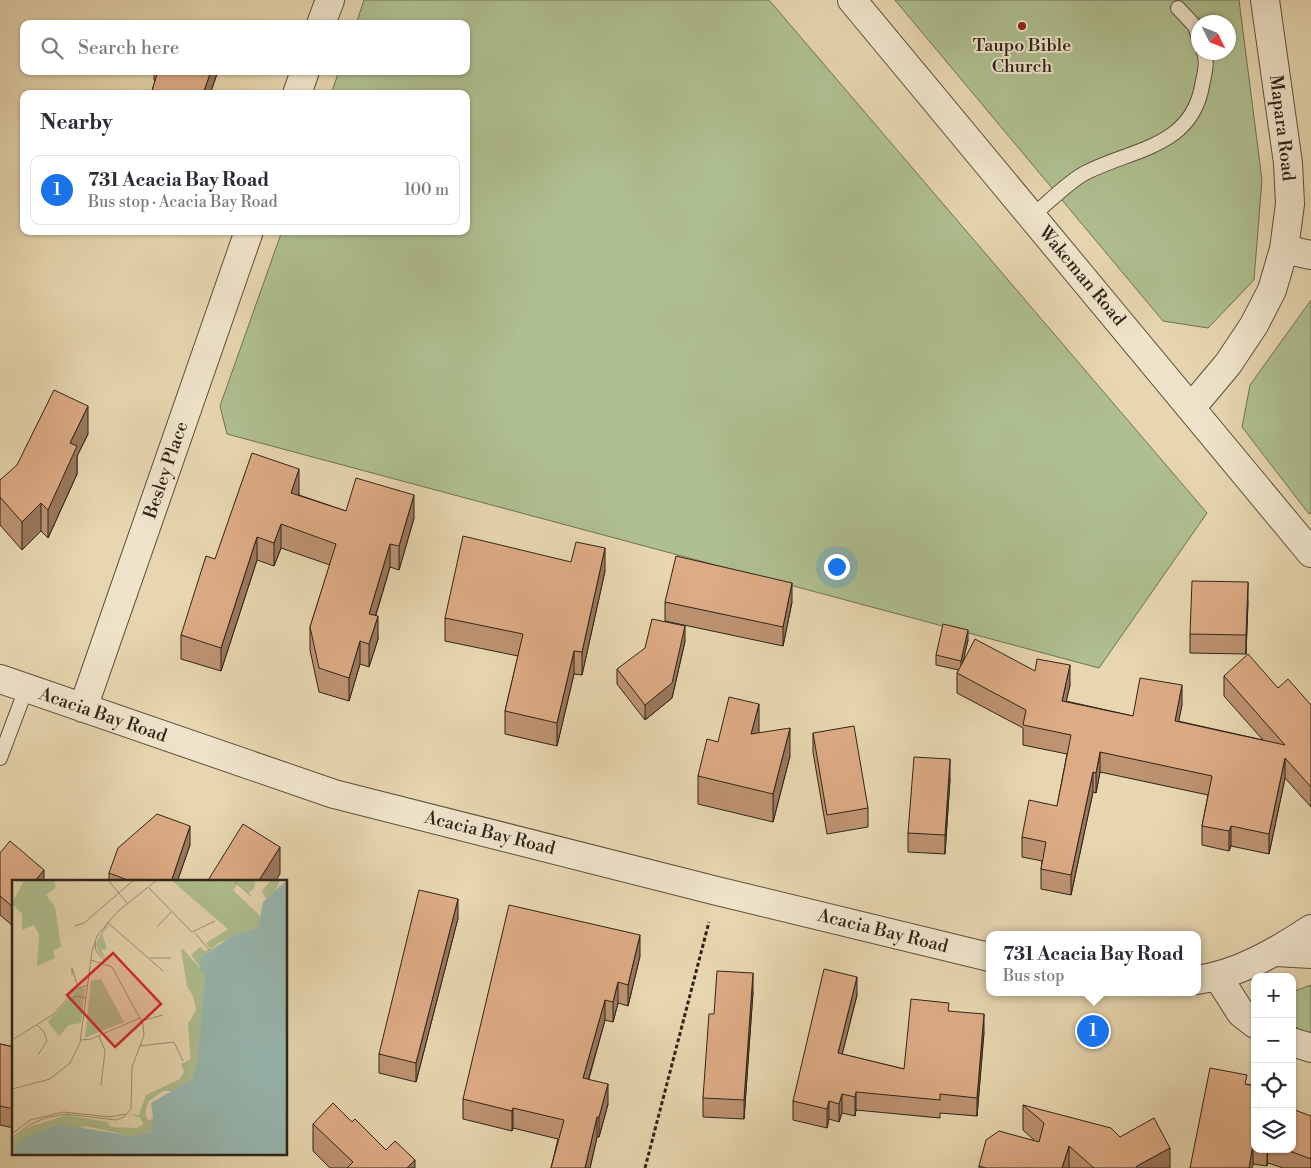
<!DOCTYPE html>
<meta charset="utf-8">
<style>
:root{--surface:#fff;--page:#f2f2f3;--text:#2b2b33;--muted:#7c7c81;--line:#e1e1e2;--accent:#1a73e8}
body{margin:0;font-family:"Libre Bodoni",serif;background:var(--page);color:var(--text)}
.controls{position:absolute;right:15px;bottom:15px;display:grid;overflow:hidden;border-radius:10px;box-shadow:0 1px 4px #0004}
.controls button{width:45px;height:45px;display:grid;place-items:center;padding:0;border:0;border-bottom:1px solid var(--line);background:var(--surface);color:var(--text);font:25px sans-serif}
.compass{position:absolute;left:1191px;top:15px;width:45px;height:45px;border-radius:50%;background:var(--surface);box-shadow:0 1px 4px #0004;rotate:133deg}
.you{position:absolute;left:836px;top:566px;width:18px;height:18px;margin:-12px;border:4px solid #fff;border-radius:50%;background:#1a73e8;box-shadow:0 0 0 8px #1a73e833}
.badge{display:grid;place-items:center;width:32px;height:32px;border-radius:50%;background:var(--accent);color:#fff;font-size:16px;font-weight:700}
.pin{position:absolute;translate:-50% -50%;border:2px solid #fff;box-shadow:0 1px 5px #0006}
.popup{position:absolute;left:986px;top:931px;width:215px;height:65px;box-sizing:border-box;display:grid;place-content:center;border-radius:10px;background:var(--surface);filter:drop-shadow(0 1px 4px #0005);font-size:16px;white-space:nowrap;color:var(--muted)}
.popup b{font-size:19px;color:var(--text)}
.popup::after{content:'';position:absolute;left:50%;top:100%;margin-left:-10px;border:10px solid transparent;border-top-color:var(--surface)}
.list{margin:0;padding:0;list-style:none}
h2{display:flex;justify-content:space-between;align-items:center;height:65px;margin:0;padding:0 20px;font-size:21px}
h2 small{font-size:16px;font-weight:400;color:var(--muted)}
.list li{display:grid;grid-template-columns:32px 1fr auto;gap:15px;align-items:center;box-sizing:border-box;height:70px;margin:0 10px 10px;padding:0 10px;border:1px solid var(--line);border-radius:10px}
.list b{display:block;font-size:19px;white-space:nowrap}
.list p{margin:0;font-size:16px;white-space:nowrap;color:var(--muted)}
.list em{font-size:16px;font-style:normal;color:var(--muted)}
.icon{flex:none;width:28px;height:28px;fill:none;stroke:currentColor;stroke-width:2;stroke-linecap:round;stroke-linejoin:round}
.map{position:relative;flex:none;width:1311px;height:1168px;overflow:hidden}
.search{position:absolute;background:var(--surface);box-shadow:0 1px 4px #0004;left:20px;top:20px;width:450px;height:55px;display:flex;align-items:center;gap:12px;box-sizing:border-box;padding:0 18px;border-radius:10px;color:var(--muted);font-size:19px}
.panel{position:absolute;background:var(--surface);box-shadow:0 1px 4px #0004;left:20px;top:90px;width:450px;height:145px;border-radius:10px}
.map>svg:first-child{display:block}
.green{fill:#afbf90;stroke:#6f7255;fill-rule:evenodd}
.lines{fill:none;stroke-linecap:round;stroke-linejoin:round}
.service-casing{stroke:#5d503f;stroke-width:16}
.minor-casing{stroke:#5d503f;stroke-width:30}
.tertiary-casing{stroke:#5d503f;stroke-width:30}
.path{stroke:#2f241a;stroke-width:3;stroke-dasharray:4 2.5;stroke-linecap:butt}
.service{stroke:#efe4cb;stroke-width:14}
.minor{stroke:#efe4cb;stroke-width:28}
.tertiary{stroke:#efe4cb;stroke-width:28}
.wall{fill:#be9372;stroke:#2f241a}
.shaded-wall{fill:#9b785d;stroke:#2f241a}
.building{fill:#ddab85;stroke:#2f241a}
.poi-dot{fill:#8f2418;stroke:#efe4cb;stroke-width:2}
.labels{text-anchor:middle;dominant-baseline:central;stroke-width:4;stroke-linejoin:round;paint-order:stroke}
.poi-label{font-size:18px;fill:#2f241a;stroke:#efe4cb}
.street-label{font-size:18px;fill:#2f241a;stroke:#efe4cb}
.inset-road{fill:none;stroke:#9d8f73;stroke-width:1}
.view{fill:#d62828;fill-opacity:0.15;stroke:#d62828;stroke-width:2.5}
.inset-edge{fill:none;stroke:#2f241a;stroke-width:2.5}
</style>
<div class="map">
<svg width="1311" height="1168" viewBox="0 0 1311 1168">
<rect width="100%" height="100%" fill="#e7d6af"/>
<filter id="stains"><feTurbulence type="fractalNoise" baseFrequency=".004" numOctaves="4"/><feColorMatrix values="0 0 0 0 .2 0 0 0 0 .09 0 0 0 0 .02 0 0 0 .5 -.17"/></filter>
<radialGradient id="worn" r=".72"><stop offset=".6" stop-color="#630" stop-opacity="0"/><stop offset="1" stop-color="#630" stop-opacity=".3"/></radialGradient>
<path class="green" d="M 364,0 L 769,0 L 1207,513 L 1099,668 L 227,434 L 220,406 L 282,231 L 466,231 L 466,94 L 331,94 L 339,71 L 466,71 L 466,24 L 356,24 Z
M 895,0 L 1239,0 L 1262,180 L 1254,280 L 1208,328 L 1163,321 ZM 1198,22 L 1228,22 L 1228,52 L 1198,52 Z
M 1311,300 L 1311,513 L 1309,514 L 1242,427 L 1250,385 Z
M 1311,985 L 1311,1035 L 1305,1034 L 1292,1024 L 1292,992 Z"/>
<g class="lines">
<defs>
<path id="service" d="M 1178,8 L 1195,26 L 1198,35
M 1032,216 C 1048,203 1068,182 1085,173 C 1131,149 1191,148 1202,86 C 1204,75 1208,64 1204,52
M 0,758 L 26,689"/>
<path id="minor" d="M 852,0 L 1311,553
M 321,24 L 330,0
M 297,94 L 305,71
M 1284,249 L 1311,255
M 1191,408 L 1228,364 L 1254,325 L 1272,290 L 1284,249 L 1290,204 L 1288,163 L 1265,0
M 0,679 L 334,794 L 717,891 L 989,957
M 83,708 L 249,231
M 1218,977 L 1241,1013 L 1255,1024
M 1197,980 C 1239,974 1276,952 1311,929
M 1292,1042 L 1311,1048"/>
<path id="tertiary" d="M 1276,952 L 1311,954"/>
</defs>
<use href="#service" class="service-casing"/>
<use href="#minor" class="minor-casing"/>
<use href="#tertiary" class="tertiary-casing"/>
<path class="path" d="M 645,1168 L 709,922"/>
<use href="#service" class="service"/>
<use href="#minor" class="minor"/>
<use href="#tertiary" class="tertiary"/>
</g>
<path class="wall" d="M 154,71 L 218,71 L 210,94 L 151,94 L 155,81 L 154,80 Z
M 88,434 L 77,456 L 77,474 L 48,538 L 41,531 L 22,550 L 0,525 L 0,480 Z
M 299,493 L 299,495 L 346,511 L 414,518 L 399,570 L 390,567 L 376,615 L 378,639 L 369,667 L 360,664 L 349,701 L 319,692 L 310,650 L 310,627 L 330,565 L 281,548 L 274,566 L 257,560 L 221,671 L 181,659 L 181,635 L 215,559 Z
M 605,571 L 582,675 L 574,674 L 557,746 L 505,734 L 505,711 L 518,656 L 445,641 L 445,618 Z
M 1248,601 L 1246,654 L 1190,653 L 1190,634 Z
M 665,602 L 792,602 L 783,646 L 665,621 Z
M 968,640 L 962,664 L 1035,671 L 1070,685 L 1066,701 L 1133,716 L 1182,705 L 1178,721 L 1263,740 L 1224,696 L 1224,676 L 1278,688 L 1311,705 L 1311,807 L 1285,778 L 1269,854 L 1231,846 L 1229,851 L 1202,845 L 1202,826 L 1208,795 L 1100,772 L 1096,793 L 1093,792 L 1071,895 L 1041,889 L 1041,869 L 1042,861 L 1022,857 L 1022,837 L 1057,806 L 1067,754 L 1023,745 L 1023,728 L 957,693 L 957,673 L 959,670 L 936,665 L 936,655 Z
M 685,641 L 672,698 L 645,720 L 617,684 L 617,669 Z
M 759,732 L 758,733 L 790,756 L 773,822 L 698,804 L 698,776 L 718,742 Z
M 813,733 L 868,808 L 868,827 L 827,834 L 813,752 Z
M 950,779 L 945,854 L 908,852 L 908,833 Z
M 190,845 L 177,882 L 109,882 L 109,873 Z
M 0,853 L 44,882 L 14,882 L 13,926 L 0,915 Z
M 458,918 L 416,1082 L 379,1073 L 379,1054 Z
M 640,956 L 628,1006 L 618,1003 L 613,1022 L 605,1020 L 589,1079 L 608,1104 L 599,1137 L 597,1137 L 590,1168 L 551,1168 L 558,1139 L 513,1128 L 512,1131 L 463,1119 L 463,1099 Z
M 753,992 L 744,1119 L 703,1117 L 703,1098 L 714,1014 Z
M 857,995 L 842,1054 L 904,1069 L 949,1011 L 984,1032 L 977,1116 L 940,1113 L 940,1118 L 856,1110 L 855,1116 L 842,1113 L 839,1122 L 829,1119 L 827,1128 L 793,1120 L 793,1101 Z
M 0,1044 L 14,1047 L 14,1128 L 0,1125 Z
M 1247,1084 L 1255,1086 L 1255,1149 L 1292,1149 L 1311,1116 L 1311,1168 L 1283,1168 L 1268,1163 L 1267,1166 L 1253,1164 Z
M 1023,1105 L 1120,1137 L 1170,1168 L 979,1168 L 979,1166 L 1035,1141 L 1023,1130 Z
M 352,1122 L 386,1150 L 415,1168 L 330,1168 L 313,1151 L 313,1124 Z"/>
<path class="shaded-wall" d="M 211,71 L 218,71 L 210,94 L 203,94 Z
M 88,406 L 88,434 L 77,456 L 77,474 L 48,538 L 48,510 L 70,443 Z
M 299,469 L 299,493 L 291,516 L 291,493 Z
M 414,495 L 414,518 L 399,570 L 399,546 Z
M 41,503 L 41,531 L 22,550 L 22,522 Z
M 281,524 L 281,548 L 274,566 L 274,543 Z
M 257,537 L 257,560 L 221,671 L 221,648 Z
M 390,544 L 390,567 L 369,637 L 369,614 Z
M 605,548 L 605,571 L 582,675 L 582,652 Z
M 1248,582 L 1248,601 L 1246,654 L 1246,635 Z
M 792,583 L 792,602 L 783,646 L 783,627 Z
M 378,616 L 378,639 L 369,667 L 369,644 Z
M 685,626 L 685,641 L 672,698 L 645,720 L 645,705 Z
M 968,630 L 968,640 L 961,670 L 961,661 Z
M 360,641 L 360,664 L 349,701 L 349,678 Z
M 574,651 L 574,674 L 557,746 L 557,723 Z
M 1070,665 L 1070,685 L 1062,720 L 1062,701 Z
M 1182,685 L 1182,705 L 1175,740 L 1175,721 Z
M 759,704 L 759,732 L 751,762 L 751,734 Z
M 790,728 L 790,756 L 773,822 L 773,794 Z
M 1100,752 L 1100,772 L 1096,793 L 1096,773 Z
M 1285,758 L 1285,778 L 1269,854 L 1269,834 Z
M 950,759 L 950,779 L 945,854 L 945,835 Z
M 1093,772 L 1093,792 L 1071,895 L 1071,875 Z
M 190,826 L 190,845 L 177,882 L 171,882 Z
M 1231,826 L 1231,846 L 1229,851 L 1229,831 Z
M 280,847 L 280,874 L 275,882 L 258,882 Z
M 44,870 L 44,882 L 34,882 Z
M 458,899 L 458,918 L 416,1082 L 416,1063 Z
M 14,906 L 14,925 L 13,926 L 13,907 Z
M 640,935 L 640,956 L 628,1006 L 628,985 Z
M 753,973 L 753,992 L 744,1119 L 744,1100 Z
M 857,977 L 857,995 L 838,1071 L 838,1053 Z
M 618,982 L 618,1003 L 613,1022 L 613,1002 Z
M 605,1000 L 605,1020 L 583,1098 L 583,1078 Z
M 984,1014 L 984,1032 L 977,1116 L 977,1098 Z
M 608,1084 L 608,1104 L 599,1137 L 599,1117 Z
M 856,1092 L 856,1110 L 855,1116 L 855,1097 Z
M 842,1094 L 842,1113 L 839,1122 L 839,1104 Z
M 829,1101 L 829,1119 L 827,1128 L 827,1109 Z
M 513,1108 L 513,1128 L 512,1131 L 512,1111 Z
M 597,1117 L 597,1137 L 590,1168 L 585,1168 Z
M 1253,1144 L 1253,1164 L 1252,1168 L 1249,1168 Z
M 1069,1146 L 1069,1168 L 1062,1168 Z
M 1170,1148 L 1170,1168 L 1136,1168 L 1137,1166 Z
M 1267,1149 L 1268,1149 L 1267,1166 Z
M 415,1160 L 415,1168 L 407,1168 Z"/>
<path class="building" d="M 158,71 L 211,71 L 203,94 L 151,94 Z
M 54,390 L 88,406 L 70,443 L 77,446 L 48,510 L 41,503 L 22,522 L 0,497 L 0,480 L 17,465 Z
M 252,453 L 299,469 L 291,493 L 346,511 L 356,478 L 414,495 L 399,546 L 390,544 L 369,614 L 378,616 L 369,644 L 360,641 L 349,678 L 319,668 L 310,627 L 336,544 L 281,524 L 274,543 L 257,537 L 221,648 L 181,635 L 206,556 L 215,559 Z
M 463,536 L 571,562 L 576,542 L 605,548 L 582,652 L 574,651 L 557,723 L 505,711 L 523,634 L 445,618 Z
M 676,556 L 792,583 L 783,627 L 665,602 Z
M 1192,581 L 1248,582 L 1246,635 L 1190,634 Z
M 652,619 L 685,626 L 672,683 L 645,705 L 617,669 L 645,648 Z
M 943,624 L 968,630 L 961,661 L 936,655 Z
M 975,639 L 1035,671 L 1037,659 L 1070,665 L 1062,701 L 1133,716 L 1140,678 L 1182,685 L 1175,721 L 1285,745 L 1224,676 L 1248,654 L 1278,688 L 1288,679 L 1311,705 L 1311,787 L 1285,758 L 1269,834 L 1231,826 L 1229,831 L 1202,826 L 1212,776 L 1100,752 L 1096,773 L 1093,772 L 1071,875 L 1041,869 L 1046,842 L 1022,837 L 1029,800 L 1057,806 L 1071,735 L 1023,725 L 1026,710 L 957,673 Z
M 729,697 L 759,704 L 751,734 L 790,728 L 773,794 L 698,776 L 707,739 L 718,742 Z
M 854,726 L 868,808 L 827,815 L 813,733 Z
M 914,757 L 950,759 L 945,835 L 908,833 Z
M 157,814 L 190,826 L 171,882 L 133,882 L 109,873 L 118,848 Z
M 243,824 L 280,847 L 258,882 L 207,882 Z
M 10,841 L 44,870 L 34,882 L 14,882 L 13,907 L 0,896 L 0,853 Z
M 419,890 L 458,899 L 416,1063 L 379,1054 Z
M 509,905 L 640,935 L 628,985 L 618,982 L 613,1002 L 605,1000 L 583,1078 L 608,1084 L 599,1117 L 597,1117 L 585,1168 L 551,1168 L 564,1120 L 513,1108 L 512,1111 L 463,1099 Z
M 824,969 L 857,977 L 838,1053 L 904,1069 L 911,999 L 949,1003 L 948,1011 L 984,1014 L 977,1098 L 940,1094 L 940,1100 L 856,1092 L 855,1097 L 842,1094 L 839,1104 L 829,1101 L 827,1109 L 793,1101 Z
M 717,971 L 753,973 L 744,1100 L 703,1098 L 709,1014 L 714,1014 Z
M 0,1044 L 14,1047 L 14,1109 L 0,1106 Z
M 1210,1068 L 1247,1075 L 1245,1084 L 1255,1086 L 1255,1145 L 1253,1144 L 1249,1168 L 1190,1168 Z
M 333,1103 L 352,1122 L 355,1119 L 386,1150 L 395,1141 L 415,1160 L 407,1168 L 347,1168 L 353,1162 L 313,1124 Z
M 1023,1105 L 1111,1128 L 1120,1137 L 1154,1118 L 1170,1148 L 1137,1166 L 1136,1168 L 1094,1168 L 1069,1146 L 1062,1168 L 986,1168 L 979,1166 L 986,1140 L 999,1131 L 1039,1142 L 1044,1123 Z
M 1292,1109 L 1311,1116 L 1311,1159 L 1284,1149 L 1292,1149 Z"/>
<circle class="poi-dot" cx="1022" cy="26" r="5"/>
<g class="labels">
<g class="poi-label">
<text x="1022" y="45">Taupo Bible<tspan x="1022" dy="21">Church</tspan></text>
</g>
<g class="street-label">
<text transform="translate(1282 128) rotate(83)">Mapara Road</text>
<text transform="translate(1082 276) rotate(50)">Wakeman Road</text>
<text transform="translate(166 470) rotate(-71)">Besley Place</text>
<text transform="translate(103 715) rotate(19)">Acacia Bay Road</text>
<text transform="translate(490 833) rotate(14)">Acacia Bay Road</text>
<text transform="translate(883 931) rotate(14)">Acacia Bay Road</text>
</g>
</g>
<g transform="translate(12 880)">
<rect width="275" height="275" fill="#e7d6af"/>
<path d="M 159,0 L 243,0 L 242,9 L 236,13 L 226,4 L 221,10 L 248,36 L 246,48 L 208,62 L 190,77 L 187,86 L 179,75 L 188,67 L 193,71 L 198,69 L 194,63 L 216,49 ZM 259,0 L 268,0 L 262,15 L 254,19 L 250,11 ZM 97,45 L 90,54 L 95,69 L 89,70 L 95,80 L 87,73 L 84,64 L 92,47 ZM 89,99 L 112,142 L 73,158 L 79,101 ZM 68,107 L 73,109 L 69,143 L 57,145 L 47,156 L 36,142 ZM 179,179 L 180,199 L 160,211 L 151,211 L 136,222 L 133,234 L 137,243 L 133,246 L 128,238 L 118,234 L 127,235 L 134,215 L 168,199 L 172,192 L 169,184 Z" fill="#afbf90"/>
<path d="M 8,0 L 42,0 L 44,7 L 34,15 L 43,27 L 49,67 L 41,71 L 43,78 L 25,86 L 27,54 L 22,45 L 10,50 L 10,34 L 0,23 L 11,3 ZM 171,69 L 193,94 L 185,184 L 180,199 L 176,144 L 184,130 L 181,116 L 175,106 L 169,70 ZM 55,235 L 95,242 L 98,247 L 125,248 L 141,238 L 138,253 L 119,256 L 74,246 L 0,271 L 0,260 L 14,248 Z" fill="#afbf90"/>
<path d="M 275,0 L 275,275 L 0,275 L 11,258 L 46,244 L 119,256 L 138,253 L 141,238 L 139,223 L 180,199 L 185,184 L 193,94 L 187,89 L 189,77 L 220,56 L 246,48 L 251,22 Z" fill="#98b8b1"/>
<path class="inset-road" d="M 96,0 L 115,23M 221,0 L 239,16M 137,8 L 180,52 L 203,41M 95,42 L 151,91M 63,46 L 72,43 L 122,0M 145,47 L 159,32M 183,53 L 198,71M 83,62 L 84,71 L 93,81M 138,78 L 159,78M 60,95 L 60,88 L 66,107M 60,120 L 64,116 L 74,118M 129,141 L 151,135M 25,145 L 32,152 L 35,161 L 26,175M 87,156 L 93,171 L 89,205M 0,160 L 42,134 L 64,109 L 76,105M 69,160 L 79,159 L 128,138M 127,166 L 162,162 L 171,181M 0,209 L 38,199 L 58,183 L 68,163 L 80,71 L 85,56 L 105,32 L 145,0M 0,254 L 18,240 L 51,232 L 98,237 L 114,234M 0,258 L 17,245 L 33,238 L 54,234 L 104,240 L 112,237 L 119,229 L 120,187 L 132,155 L 131,144 L 100,87 L 79,80"/>
<path class="view" d="M 101,73 L 149,124 L 103,167 L 55,115 Z"/>
<rect width="275" height="275" class="inset-edge"/>
</g>
<rect width="100%" height="100%" filter="url(#stains)"/>
<rect width="100%" height="100%" fill="url(#worn)"/>
</svg>
<div class="controls">
<button>+</button>
<button>−</button>
<button><svg class="icon" aria-label="locate" viewBox="0 0 24 24"><circle cx="12" cy="12" r="6"/><path d="M12 2v4M12 18v4M2 12h4M18 12h4"/></svg></button>
<button><svg class="icon" aria-label="layers" viewBox="0 0 24 24"><path d="M12 4l9 5-9 5-9-5zM3 14l9 5 9-5"/></svg></button>
</div>
<svg class="compass" viewBox="-18 -18 36 36"><path d="M0-13l5 13h-10z" fill="#e53935"/><path d="M0 13l5-13h-10z" fill="#7c7c81"/></svg>
<div class="you"></div>
<div class="pin badge" style="left:1093px;top:1031px">1</div>
<div class="popup"><b>731 Acacia Bay Road</b>Bus stop</div>
<div class="search"><svg class="icon" aria-label="search" viewBox="0 0 24 24"><circle cx="10" cy="10" r="6"/><path d="M15 15l6 6"/></svg>Search here</div>
<section class="panel">
<h2>Nearby<small></small></h2>
<ul class="list">
<li><span class="badge">1</span><div><b>731 Acacia Bay Road</b><p>Bus stop · Acacia Bay Road</p></div><em>100 m</em></li>
</ul>
</section>
</div>
